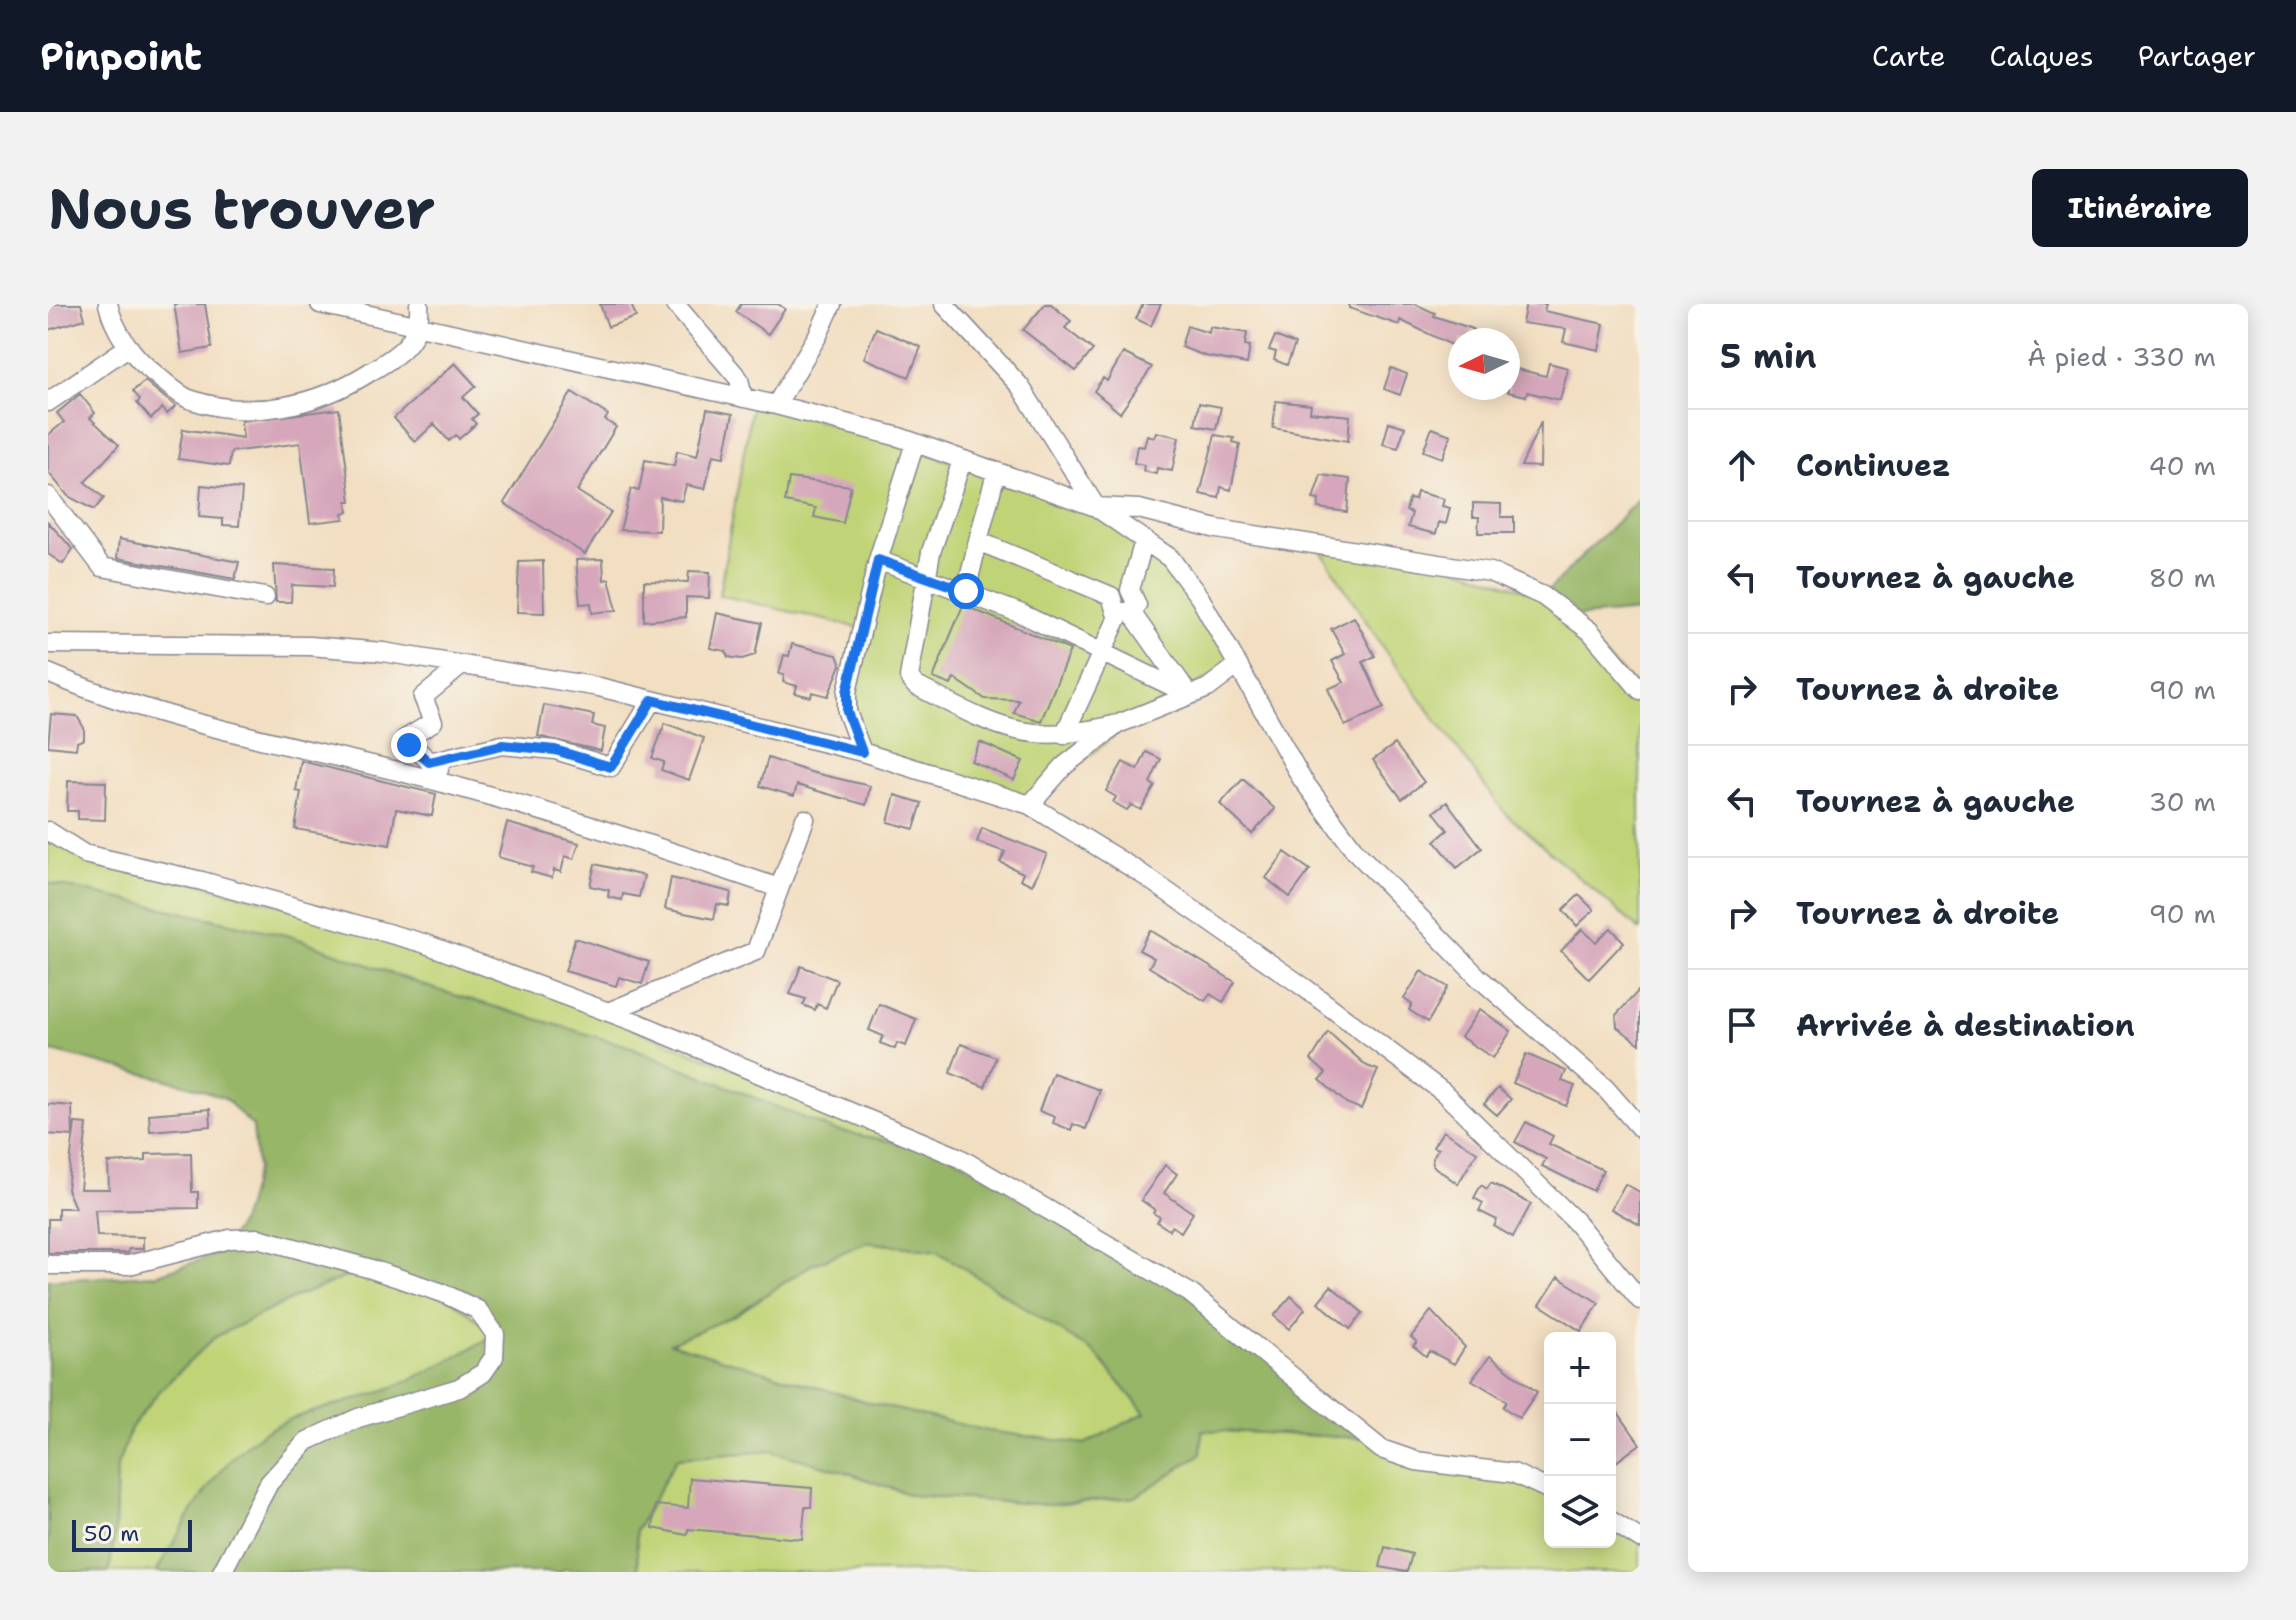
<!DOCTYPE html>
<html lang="fr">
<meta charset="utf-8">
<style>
:root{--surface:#fff;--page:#f2f2f3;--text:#1f2937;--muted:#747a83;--line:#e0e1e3;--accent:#111827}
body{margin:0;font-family:"Shantell Sans",sans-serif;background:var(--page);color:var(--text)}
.controls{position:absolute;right:24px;bottom:24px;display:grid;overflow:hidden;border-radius:12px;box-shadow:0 4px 20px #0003}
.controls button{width:72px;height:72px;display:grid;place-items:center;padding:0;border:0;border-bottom:2px solid var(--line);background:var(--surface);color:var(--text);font:40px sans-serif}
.compass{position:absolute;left:1400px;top:24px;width:72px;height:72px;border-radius:50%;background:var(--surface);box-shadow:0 4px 20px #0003;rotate:265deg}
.scale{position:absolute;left:24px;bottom:20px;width:120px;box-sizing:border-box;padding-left:8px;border:4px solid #1b2f5e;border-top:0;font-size:22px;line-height:28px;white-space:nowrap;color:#1b2f5e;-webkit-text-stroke:6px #f7f3e8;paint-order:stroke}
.stop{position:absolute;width:24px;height:24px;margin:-18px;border:6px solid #1a73e8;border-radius:50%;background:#fff}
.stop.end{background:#1a73e8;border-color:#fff;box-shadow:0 2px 8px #0008}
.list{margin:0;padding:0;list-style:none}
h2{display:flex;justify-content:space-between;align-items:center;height:104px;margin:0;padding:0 32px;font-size:34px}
h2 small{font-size:26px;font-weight:400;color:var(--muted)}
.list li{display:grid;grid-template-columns:52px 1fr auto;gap:24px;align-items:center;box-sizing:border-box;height:112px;padding:0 32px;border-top:2px solid var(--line)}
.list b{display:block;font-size:30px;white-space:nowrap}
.list em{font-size:26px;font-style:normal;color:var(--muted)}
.icon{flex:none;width:44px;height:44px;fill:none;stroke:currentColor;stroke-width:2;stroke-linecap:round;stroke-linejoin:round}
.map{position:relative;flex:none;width:1592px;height:1268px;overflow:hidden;border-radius:12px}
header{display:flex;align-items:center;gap:48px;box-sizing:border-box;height:112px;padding:0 40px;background:var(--accent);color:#fff}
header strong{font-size:38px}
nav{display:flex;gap:44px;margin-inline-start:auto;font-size:28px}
.intro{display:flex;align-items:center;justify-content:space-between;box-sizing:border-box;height:192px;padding:0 48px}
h1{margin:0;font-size:56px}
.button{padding:20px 36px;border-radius:12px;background:var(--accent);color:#fff;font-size:28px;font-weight:700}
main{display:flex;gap:48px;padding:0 48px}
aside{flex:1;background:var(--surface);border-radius:12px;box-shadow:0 4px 20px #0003}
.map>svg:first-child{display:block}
.green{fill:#c0d477;stroke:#6e826a;stroke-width:2}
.forest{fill:#98b668;stroke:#5a7263;stroke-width:2;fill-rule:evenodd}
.building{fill:#d6a7bb}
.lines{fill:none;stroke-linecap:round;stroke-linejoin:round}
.minor-casing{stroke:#868690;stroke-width:21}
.minor{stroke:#fff;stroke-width:18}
.route{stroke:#1a73e8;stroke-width:10}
</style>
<header>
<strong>Pinpoint</strong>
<nav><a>Carte</a><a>Calques</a><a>Partager</a></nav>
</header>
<div class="intro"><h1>Nous trouver</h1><a class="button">Itinéraire</a></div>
<main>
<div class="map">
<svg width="1592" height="1268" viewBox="0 0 1592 1268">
<rect width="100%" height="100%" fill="#f7f3e8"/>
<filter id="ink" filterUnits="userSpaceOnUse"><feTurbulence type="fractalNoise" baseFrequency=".0125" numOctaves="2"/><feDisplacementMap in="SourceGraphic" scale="16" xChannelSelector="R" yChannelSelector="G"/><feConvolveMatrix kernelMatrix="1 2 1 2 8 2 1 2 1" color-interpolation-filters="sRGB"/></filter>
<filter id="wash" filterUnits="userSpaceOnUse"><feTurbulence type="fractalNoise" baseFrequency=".006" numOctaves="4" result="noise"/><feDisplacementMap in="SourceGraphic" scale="32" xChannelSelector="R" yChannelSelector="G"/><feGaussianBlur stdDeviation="1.8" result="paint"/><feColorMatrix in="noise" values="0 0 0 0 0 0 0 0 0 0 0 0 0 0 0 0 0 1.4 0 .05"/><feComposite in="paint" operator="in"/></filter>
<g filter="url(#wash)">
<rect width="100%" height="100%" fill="#f2dec1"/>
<path class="green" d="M 705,96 L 1048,203 L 1124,252 L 1194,356 L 1093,409 L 982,501 L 814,448 L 799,408 L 812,324 L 671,291 Z
M 1268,239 L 1390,257 L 1495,292 L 1592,386 L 1592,626 L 1457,509 L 1337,347 Z
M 0,527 L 36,550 L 343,629 L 897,848 L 785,826 L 583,743 L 386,685 L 242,632 L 0,579 Z
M 819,938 L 889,947 L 1047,1049 L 1097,1109 L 1037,1140 L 940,1127 L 822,1099 L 621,1039 L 687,1011 L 763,961 Z
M 320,964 L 395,989 L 447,1030 C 410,1052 373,1074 332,1088 C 288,1104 232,1109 196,1143 C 158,1179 136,1224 108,1268 L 61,1268 L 67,1228 L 69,1162 L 83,1124 L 111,1087 L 167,1033 L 250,992 Z
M 1154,1126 L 1316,1134 L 1502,1186 L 1502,1238 L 1562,1238 L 1562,1216 L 1592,1235 L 1592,1268 L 590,1268 L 588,1227 L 629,1154 L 723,1147 L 795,1167 L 863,1191 L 1002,1201 L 1087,1193 L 1153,1150 Z"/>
<path class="forest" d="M 1592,194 L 1592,307 L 1523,313 L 1495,292 Z
M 0,579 L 242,632 L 386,685 L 583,743 L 785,826 L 897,848 L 1142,989 L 1316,1134 L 1154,1126 L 1153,1150 L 1087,1193 L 1002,1201 L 863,1191 L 795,1167 L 723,1147 L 629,1154 L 588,1227 L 590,1268 L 516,1265 L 513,1268 L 108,1268 C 136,1224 156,1178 196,1143 C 233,1110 286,1104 332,1088 C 372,1074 410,1052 447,1031 L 430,1006 L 320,964 L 250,992 L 167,1033 L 111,1087 L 83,1124 L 69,1162 L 67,1228 L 61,1268 L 0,1268 L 0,976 L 107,971 L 171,950 L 194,916 L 209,864 L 205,823 L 177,794 L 140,781 L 0,746 ZM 819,938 L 889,947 L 1047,1049 L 1097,1109 L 1037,1140 L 940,1127 L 822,1099 L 622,1039 L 687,1011 L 763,961 Z"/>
<g id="blocks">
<path class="building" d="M 0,0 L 33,0 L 37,15 L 0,26 Z
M 126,0 L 157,0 L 164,44 L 134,49 Z
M 552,0 L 583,0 L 588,13 L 560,23 Z
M 693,0 L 730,0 L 737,5 L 720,30 L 688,8 Z
M 997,0 L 1003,0 L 1023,17 L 1017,24 L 1045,46 L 1028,67 L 975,26 Z
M 1095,0 L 1113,0 L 1103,22 L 1088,15 Z
M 1301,0 L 1367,0 L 1387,9 L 1386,12 L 1425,25 L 1422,36 L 1412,36 L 1412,45 L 1352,16 L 1351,21 L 1301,4 Z
M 1478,0 L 1498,0 L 1496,7 L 1556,20 L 1551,46 L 1515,38 L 1518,25 L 1474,19 Z
M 1139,22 L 1161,29 L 1162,23 L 1199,29 L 1197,41 L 1202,42 L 1199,60 L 1157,52 L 1133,43 Z
M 828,24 L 873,43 L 861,73 L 816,54 Z
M 1227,32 L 1247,40 L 1239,61 L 1226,56 L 1228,48 L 1221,46 Z
M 1075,49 L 1104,63 L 1072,109 L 1046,87 L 1055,74 L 1059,77 Z
M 407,59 L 428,82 L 415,93 L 430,110 L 424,115 L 428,120 L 411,135 L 408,131 L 401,137 L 386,120 L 367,138 L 346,114 Z
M 1501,59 L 1520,64 L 1512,96 L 1479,88 L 1478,92 L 1460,88 L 1460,63 L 1498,72 Z
M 1343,64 L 1359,70 L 1352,91 L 1336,85 Z
M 97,77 L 116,93 L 128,102 L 119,110 L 114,104 L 103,115 L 89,99 L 92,96 L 85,87 Z
M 524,88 L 560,111 L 557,116 L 568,123 L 529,187 L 563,208 L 537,250 L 456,199 Z
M 32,90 L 47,109 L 42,114 L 71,141 L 37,178 L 56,194 L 46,206 L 20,192 L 0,168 L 0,131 L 16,118 L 9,109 Z
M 1228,97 L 1263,101 L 1262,108 L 1302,112 L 1300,137 L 1225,124 Z
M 1151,99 L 1173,103 L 1168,125 L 1147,121 Z
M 291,105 L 303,197 L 299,197 L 300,208 L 295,209 L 296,215 L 262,219 L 252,139 L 183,148 L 181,162 L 130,155 L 135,125 L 195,134 L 193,117 Z
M 659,105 L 685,110 L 676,153 L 665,151 L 657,185 L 638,181 L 634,197 L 612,193 L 611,227 L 572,226 L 583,185 L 591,187 L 597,156 L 626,162 L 629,147 L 649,152 Z
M 1341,118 L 1357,123 L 1350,144 L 1335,140 Z
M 1493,118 L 1492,163 L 1473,162 Z
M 1384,124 L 1403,131 L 1394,154 L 1375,147 Z
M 1108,128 L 1131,133 L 1124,167 L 1109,164 L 1108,170 L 1095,167 L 1096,161 L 1086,159 L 1089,142 L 1096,143 L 1099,131 L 1106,133 Z
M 1167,131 L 1186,134 L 1185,138 L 1192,140 L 1183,186 L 1173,183 L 1171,194 L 1152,190 Z
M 1273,171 L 1302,175 L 1299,208 L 1270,204 L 1271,196 L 1265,195 Z
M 741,174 L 803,182 L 795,219 L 766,213 L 768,204 L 737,198 Z
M 153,181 L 194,185 L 191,222 L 175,221 L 175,215 L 151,213 Z
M 1369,188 L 1396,195 L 1394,202 L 1402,204 L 1398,220 L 1391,218 L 1388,230 L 1360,223 L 1364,209 L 1358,207 L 1361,195 L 1367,196 Z
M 1425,199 L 1453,200 L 1453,213 L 1466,213 L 1466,229 L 1430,229 L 1431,213 L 1425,213 Z
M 0,218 L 25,245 L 15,260 L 0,250 Z
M 71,235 L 191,258 L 187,275 L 69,254 Z
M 555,255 L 556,276 L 561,275 L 569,306 L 544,309 L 543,299 L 532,300 L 528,256 Z
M 495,257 L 496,309 L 469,308 L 471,258 Z
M 226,261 L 286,264 L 285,283 L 244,281 L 243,298 L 228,298 Z
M 641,267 L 662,268 L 661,294 L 638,293 L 638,313 L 596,317 L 596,277 L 640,278 Z
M 915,301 L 1022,346 L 993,417 L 966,409 L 971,396 L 937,395 L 906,374 L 903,381 L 885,374 Z
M 669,309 L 714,319 L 707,351 L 694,355 L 680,353 L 678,347 L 662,344 Z
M 1306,313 L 1327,352 L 1315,358 L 1336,404 L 1297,422 L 1280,385 L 1296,378 L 1284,357 L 1297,350 L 1283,325 Z
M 744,340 L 789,351 L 793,361 L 780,392 L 764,388 L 763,393 L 747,389 L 749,382 L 735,378 L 736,371 L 731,370 L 736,351 L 741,352 Z
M 496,401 L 546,411 L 544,421 L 557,424 L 553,447 L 490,432 Z
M 3,410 L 29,412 L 36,424 L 36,435 L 29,438 L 28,445 L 0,442 Z
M 617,419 L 656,434 L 641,476 L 613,466 L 616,458 L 604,454 Z
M 932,438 L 975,457 L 966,476 L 923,457 Z
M 1347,440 L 1376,478 L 1354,495 L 1325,456 Z
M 1098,448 L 1113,455 L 1102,479 L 1107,482 L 1093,506 L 1083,501 L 1079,506 L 1065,498 L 1068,493 L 1058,487 L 1075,458 L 1090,466 Z
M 720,454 L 762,468 L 822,482 L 818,501 L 749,481 L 746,492 L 712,482 Z
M 253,457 L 388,490 L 384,512 L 348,505 L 342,541 L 247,525 L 253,488 L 248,487 Z
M 1195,475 L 1227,505 L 1204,530 L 1172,500 Z
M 20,477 L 58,478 L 57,516 L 30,515 L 30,507 L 19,507 Z
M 847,491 L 874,499 L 866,525 L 840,518 Z
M 1399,498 L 1434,544 L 1409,564 L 1387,537 L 1400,526 L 1386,508 Z
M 459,519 L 531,539 L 526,555 L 517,552 L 513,568 L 506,566 L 504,574 L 483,568 L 485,563 L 450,553 Z
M 934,524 L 999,550 L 984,581 L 972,575 L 975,569 L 952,558 L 957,548 L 929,538 Z
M 1237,548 L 1262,566 L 1242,593 L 1218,574 Z
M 547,560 L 596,572 L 591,593 L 575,590 L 574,596 L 560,593 L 561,586 L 542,582 Z
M 623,574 L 683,588 L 681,602 L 669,600 L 666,615 L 617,605 Z
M 1531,591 L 1546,606 L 1529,622 L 1515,606 Z
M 1563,624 L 1576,638 L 1541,675 L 1513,647 L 1534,625 L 1548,638 Z
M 1102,626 L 1187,678 L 1175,698 L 1162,690 L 1157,697 L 1101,663 L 1106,654 L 1091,646 Z
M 527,634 L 601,658 L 594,680 L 571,673 L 568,682 L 517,667 Z
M 753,662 L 789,676 L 778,704 L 769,700 L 767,706 L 755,701 L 758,695 L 742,690 Z
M 1373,667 L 1400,683 L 1380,718 L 1361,706 L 1364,700 L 1356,695 Z
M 1592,685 L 1592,740 L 1569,723 L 1568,711 Z
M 831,700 L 868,715 L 858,742 L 849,739 L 847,745 L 832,739 L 835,732 L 821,726 Z
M 1432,705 L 1463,727 L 1445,754 L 1413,733 Z
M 1280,728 L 1319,762 L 1330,766 L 1313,805 L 1298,799 L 1272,776 L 1278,769 L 1263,756 Z
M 913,740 L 948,753 L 937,783 L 902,769 Z
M 1478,750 L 1518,767 L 1514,777 L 1527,782 L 1518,802 L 1465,779 Z
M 1005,769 L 1052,786 L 1038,825 L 1025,820 L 1023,826 L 1005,819 L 1007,813 L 991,807 Z
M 1450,784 L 1463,795 L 1449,811 L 1436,800 Z
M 0,800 L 24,802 L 25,832 L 0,830 Z
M 162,805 L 163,822 L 102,827 L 101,810 Z
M 1478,818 L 1505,832 L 1501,840 L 1555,866 L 1545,887 L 1494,862 L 1498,855 L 1467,838 Z
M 27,819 L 39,820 L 32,885 L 61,885 L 60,859 L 98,857 L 98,850 L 143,849 L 144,888 L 150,888 L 150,904 L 47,906 L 49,932 L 95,933 L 95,945 L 81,945 L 79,949 L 0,949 L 0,915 L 10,915 L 10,904 L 27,904 L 19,885 Z
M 1395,827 L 1429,848 L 1410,880 L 1385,862 L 1384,854 L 1390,845 L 1385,843 Z
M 1117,861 L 1129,870 L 1116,889 L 1145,909 L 1133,928 L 1124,922 L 1121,926 L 1109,918 L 1112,913 L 1105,909 L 1107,906 L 1093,896 Z
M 1443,879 L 1483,900 L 1465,933 L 1446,922 L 1449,916 L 1431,907 L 1435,899 L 1426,894 L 1433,881 L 1439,885 Z
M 1577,880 L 1592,888 L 1592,921 L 1563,905 Z
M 1510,973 L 1551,999 L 1533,1027 L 1492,1001 Z
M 1283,982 L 1315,1009 L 1302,1025 L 1270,998 Z
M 1243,992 L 1257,1005 L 1241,1025 L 1226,1012 Z
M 1383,1007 L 1417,1043 L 1406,1060 L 1382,1047 L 1378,1052 L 1365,1042 L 1369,1038 L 1363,1033 Z
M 1442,1052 L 1489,1088 L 1471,1114 L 1455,1103 L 1459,1097 L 1424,1076 Z
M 1562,1097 L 1592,1140 L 1568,1158 L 1562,1150 Z
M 642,1174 L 764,1184 L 763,1203 L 757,1203 L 754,1235 L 640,1225 L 639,1231 L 605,1224 L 607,1201 L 640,1204 Z
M 1337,1243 L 1364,1250 L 1359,1268 L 1332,1263 Z"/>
</g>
</g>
<g filter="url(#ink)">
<use href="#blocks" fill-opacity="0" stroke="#868690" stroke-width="2"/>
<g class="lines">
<defs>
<path id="minor" d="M 60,0 C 66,27 85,53 107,70 C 117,78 129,90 141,95 C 203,117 268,102 322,68 C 350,51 374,37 371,0
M 272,0 L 728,101 L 851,133 L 1048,203 L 1091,205 L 1169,225 L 1442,268 L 1495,292 L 1542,327 L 1592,386
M 627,0 L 691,75 L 695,94
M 896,0 L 972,82 L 1048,203 L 1122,254 L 1152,294 L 1254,475 L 1308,548 L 1430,673 L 1557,784 L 1592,824
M 0,98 L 80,43
M 728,101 L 770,31 L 784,0
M 867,139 L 830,256 L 974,310 L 1142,391
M 914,157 L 883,248 L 861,373 L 867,381 C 948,423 977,443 1070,420
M 0,192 L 54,263 L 217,293
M 930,237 L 948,169
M 918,287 L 930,237 L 1063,292 L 1068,309 L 1085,307 L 1089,301 L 1082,286 L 1096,237
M 1083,308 L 1140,389
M 0,340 L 262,342 L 335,348 L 551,383 L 814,448 L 982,501 L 1091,568 L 1257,684 L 1395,788 L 1527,917 L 1592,996
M 0,369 C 114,418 241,440 361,470 C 486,502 608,542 731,584
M 1016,431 L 1072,309
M 814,448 L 799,408 L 799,388 L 830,256
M 381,458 L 454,441 L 507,446 L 563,463 L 604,396
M 391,466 L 357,435 L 385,418 L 375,393 L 414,361
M 982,501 L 1016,462 L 1070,420 L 1160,384 L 1189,362
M 0,527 L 36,550 L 154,577 L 375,639 L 590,719 L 910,853 L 1142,989 L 1333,1145 L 1368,1157 L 1465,1169 L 1502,1186
M 560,708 L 708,647 L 757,515
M 0,961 L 81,961 L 182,935 L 210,934 L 320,964 L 395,989 L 430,1006 L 447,1030 L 446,1053 L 435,1069 L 411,1084 L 310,1114 L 259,1137 L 221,1179 L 174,1268
M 1562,1216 L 1592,1235"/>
</defs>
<use href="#minor" class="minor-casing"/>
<use href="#minor" class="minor"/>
</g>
</g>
<g class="lines" filter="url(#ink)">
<path class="route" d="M 361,441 L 381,458 L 454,441 L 507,446 L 563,463 L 604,396 L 814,448 L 799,408 L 799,388 L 830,256 L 918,287"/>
</g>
</svg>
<div class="controls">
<button>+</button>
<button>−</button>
<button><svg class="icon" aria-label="layers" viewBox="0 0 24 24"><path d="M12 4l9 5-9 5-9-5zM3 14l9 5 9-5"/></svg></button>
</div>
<svg class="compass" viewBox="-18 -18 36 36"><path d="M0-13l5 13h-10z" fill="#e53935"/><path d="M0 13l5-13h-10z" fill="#747a83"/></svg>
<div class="scale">50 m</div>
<div class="stop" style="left:918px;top:287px"></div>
<div class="stop end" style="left:361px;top:441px"></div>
</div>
<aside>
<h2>5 min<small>À pied · 330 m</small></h2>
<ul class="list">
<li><svg class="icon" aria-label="ahead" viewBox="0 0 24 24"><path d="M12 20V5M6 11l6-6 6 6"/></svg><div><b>Continuez</b></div><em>40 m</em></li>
<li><svg class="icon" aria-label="left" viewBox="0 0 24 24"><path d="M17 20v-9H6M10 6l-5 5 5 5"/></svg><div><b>Tournez à gauche</b></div><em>80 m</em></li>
<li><svg class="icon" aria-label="right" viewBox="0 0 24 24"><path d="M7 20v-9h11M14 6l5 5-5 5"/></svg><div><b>Tournez à droite</b></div><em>90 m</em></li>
<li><svg class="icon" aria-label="left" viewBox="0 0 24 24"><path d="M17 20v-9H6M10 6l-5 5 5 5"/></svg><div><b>Tournez à gauche</b></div><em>30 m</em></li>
<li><svg class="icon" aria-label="right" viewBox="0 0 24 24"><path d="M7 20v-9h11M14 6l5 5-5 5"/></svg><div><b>Tournez à droite</b></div><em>90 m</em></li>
<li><svg class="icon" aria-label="arrive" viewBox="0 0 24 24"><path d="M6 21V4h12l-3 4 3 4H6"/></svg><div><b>Arrivée à destination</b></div></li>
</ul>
</aside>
</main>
